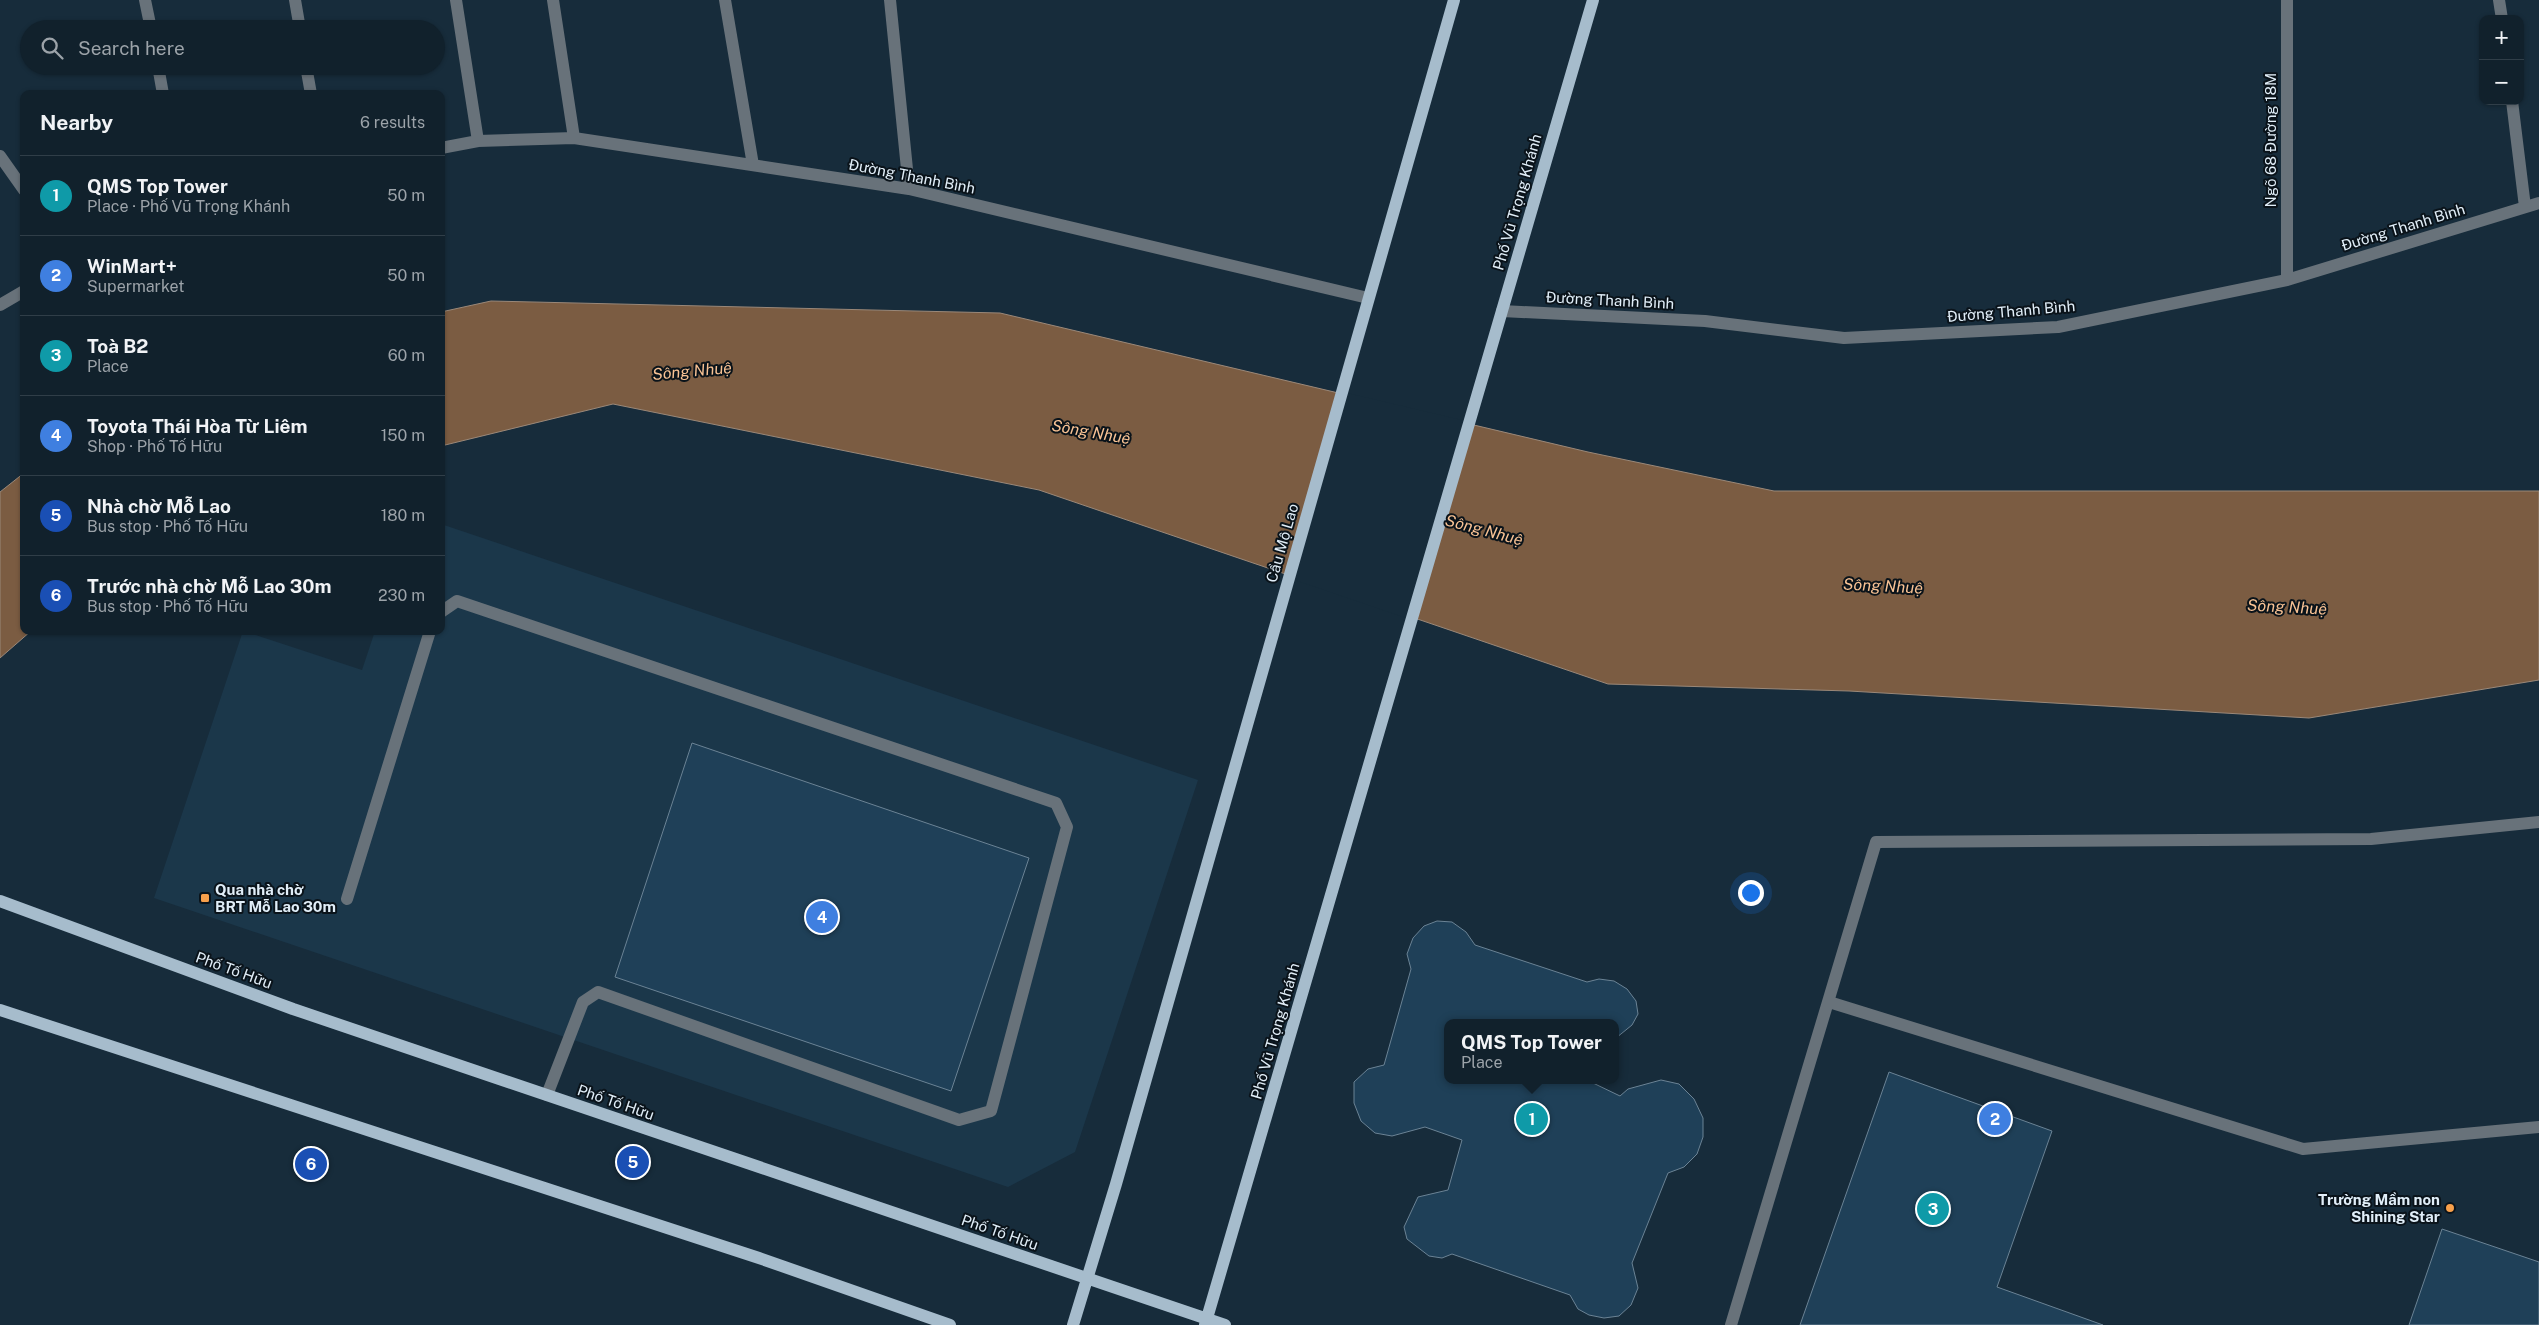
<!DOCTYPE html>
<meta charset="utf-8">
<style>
:root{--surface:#11212c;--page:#1a2934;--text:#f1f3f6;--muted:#9ca3a9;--line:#303e48;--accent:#1a73e8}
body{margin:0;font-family:"Public Sans",sans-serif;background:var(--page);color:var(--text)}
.controls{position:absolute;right:15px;top:15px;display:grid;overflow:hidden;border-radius:10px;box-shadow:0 1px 4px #0004}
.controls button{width:45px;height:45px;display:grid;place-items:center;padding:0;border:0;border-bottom:1px solid var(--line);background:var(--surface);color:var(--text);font:25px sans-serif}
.you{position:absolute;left:1750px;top:892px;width:18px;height:18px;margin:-12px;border:4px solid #fff;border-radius:50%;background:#1a73e8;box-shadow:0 0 0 8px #1a73e833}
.badge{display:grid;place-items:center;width:32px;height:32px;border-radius:50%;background:var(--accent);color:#fff;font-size:16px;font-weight:700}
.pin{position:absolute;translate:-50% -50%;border:2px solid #fff;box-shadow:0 1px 5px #0006}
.popup{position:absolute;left:1444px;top:1019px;width:175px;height:65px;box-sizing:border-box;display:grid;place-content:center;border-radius:10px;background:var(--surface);filter:drop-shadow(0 1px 4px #0005);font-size:16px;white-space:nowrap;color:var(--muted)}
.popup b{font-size:19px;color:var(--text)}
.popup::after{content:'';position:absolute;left:50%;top:100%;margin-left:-10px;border:10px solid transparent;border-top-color:var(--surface)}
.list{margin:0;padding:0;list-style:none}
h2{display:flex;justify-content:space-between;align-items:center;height:65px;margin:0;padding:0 20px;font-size:21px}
h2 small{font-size:16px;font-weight:400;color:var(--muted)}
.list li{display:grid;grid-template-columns:32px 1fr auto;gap:15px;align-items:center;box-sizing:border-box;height:80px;padding:0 20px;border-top:1px solid var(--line)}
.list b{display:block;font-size:19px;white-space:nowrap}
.list p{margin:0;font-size:16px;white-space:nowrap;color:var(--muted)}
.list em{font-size:16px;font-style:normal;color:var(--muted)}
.icon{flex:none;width:28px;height:28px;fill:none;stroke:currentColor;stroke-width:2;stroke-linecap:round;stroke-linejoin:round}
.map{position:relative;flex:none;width:2539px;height:1325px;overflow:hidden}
.search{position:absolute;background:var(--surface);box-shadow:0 1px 4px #0004;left:20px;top:20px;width:425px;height:55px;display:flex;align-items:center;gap:12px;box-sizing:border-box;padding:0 18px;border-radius:28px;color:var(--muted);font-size:19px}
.panel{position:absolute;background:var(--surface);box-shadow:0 1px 4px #0004;left:20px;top:90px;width:425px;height:545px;border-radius:10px}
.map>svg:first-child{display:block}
.built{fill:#1b374a}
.water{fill:#7b5c42;stroke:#9a8879}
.pier{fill:#172c3b}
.building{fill:#1f4058;stroke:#6b8395}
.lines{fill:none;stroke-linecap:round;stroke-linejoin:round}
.minor{stroke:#68727a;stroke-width:12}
.major{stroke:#a6bccc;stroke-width:12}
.poi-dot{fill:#f8a04b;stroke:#0a131a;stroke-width:2}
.labels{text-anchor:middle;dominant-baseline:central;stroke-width:4;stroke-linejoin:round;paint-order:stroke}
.street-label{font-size:15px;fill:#e1eef8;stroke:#0a131a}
.poi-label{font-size:15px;font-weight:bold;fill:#e1eef8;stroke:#0a131a;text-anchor:start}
.water-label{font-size:16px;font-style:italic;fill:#f8c294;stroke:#0a131a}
</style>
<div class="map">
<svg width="2539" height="1325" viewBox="0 0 2539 1325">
<rect width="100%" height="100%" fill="#172c3b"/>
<path class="built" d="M 441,524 L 1198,780 L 1075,1152 L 1008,1187 L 154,898 L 243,631 L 362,670 L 375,631 L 441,631 Z"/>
<path class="water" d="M 491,301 L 1000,313 L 1588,452 L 1774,491 L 2539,491 L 2539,680 L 2309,718 L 1849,691 L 1608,684 L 1039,490 L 613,404 L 441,446 L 441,312 Z
M 24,473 L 24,631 L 31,631 L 0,658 L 0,492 Z"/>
<path class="pier" d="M 1343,392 L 1470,422 L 1412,620 L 1289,578 Z"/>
<path class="building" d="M 692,743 L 1029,858 L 951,1091 L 615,977 Z
M 1437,921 L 1452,922 L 1466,932 L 1475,945 L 1587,982 L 1599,979 L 1614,981 L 1627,989 L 1636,1001 L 1638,1014 L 1632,1025 L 1616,1038 L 1616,1023 L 1448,1023 L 1448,1080 L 1594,1080 L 1593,1083 L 1620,1096 L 1628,1089 L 1661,1080 L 1679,1084 L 1694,1099 L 1703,1118 L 1703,1137 L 1697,1154 L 1684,1167 L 1668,1173 L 1632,1263 L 1638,1288 L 1631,1305 L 1619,1316 L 1604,1318 L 1589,1315 L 1578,1309 L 1570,1295 L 1452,1254 L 1442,1258 L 1429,1256 L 1407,1239 L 1404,1227 L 1418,1197 L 1448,1190 L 1462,1140 L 1425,1127 L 1392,1136 L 1375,1133 L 1361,1121 L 1354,1103 L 1354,1082 L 1368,1069 L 1384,1065 L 1411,969 L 1407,954 L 1413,938 L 1424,926 Z
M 1889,1072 L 2052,1131 L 1997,1287 L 2103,1325 L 1800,1325 Z
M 2442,1229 L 2539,1262 L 2539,1325 L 2409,1325 Z"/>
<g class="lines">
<path class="minor" d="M 145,0 L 151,29
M 295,0 L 300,29
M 456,0 L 478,141
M 553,0 L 574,138
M 725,0 L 753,165
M 890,0 L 909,189
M 2287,0 L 2287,280
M 2499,0 L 2502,19
M 158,66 L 163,94
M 306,66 L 311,94
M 2512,101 L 2525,207
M 441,148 L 478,141 L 574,138 L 909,189 L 1368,298
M 0,156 L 24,190
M 0,305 L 24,291
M 1502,311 L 1705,321 L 1844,338 L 2058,327 L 2287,280 L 2539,203
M 441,612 L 457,601 L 1056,803 L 1067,827 L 991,1111 L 959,1120 L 598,992 L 583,1002 L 547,1095
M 347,899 L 430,631
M 1829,1002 L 2303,1149 L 2539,1127
M 1731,1325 L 1876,842 L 2371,839 L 2539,822"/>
<path class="major" d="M 0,901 L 293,1009 L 1225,1325
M 0,1010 L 759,1258 L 950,1325
M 1073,1325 L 1116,1184 L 1454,0
M 1205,1325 L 1593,0"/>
</g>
<g class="poi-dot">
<rect x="200" y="893" width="10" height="10" rx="2.5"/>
<circle cx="2450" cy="1208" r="5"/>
</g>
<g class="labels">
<g class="street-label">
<text transform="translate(2270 140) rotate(-90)">Ngõ 68 Đường 18M</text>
<text transform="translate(912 176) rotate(11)">Đường Thanh Bình</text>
<text transform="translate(1517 202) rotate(-74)">Phố Vũ Trọng Khánh</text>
<text transform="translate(2403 227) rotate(-17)">Đường Thanh Bình</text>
<text transform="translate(1610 300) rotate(3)">Đường Thanh Bình</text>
<text transform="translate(2011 311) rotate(-5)">Đường Thanh Bình</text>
<text transform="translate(1282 543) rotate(-74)">Cầu Mộ Lao</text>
<text transform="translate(234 970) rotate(20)">Phố Tố Hữu</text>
<text transform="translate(1275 1031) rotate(-74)">Phố Vũ Trọng Khánh</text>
<text transform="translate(616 1102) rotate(19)">Phố Tố Hữu</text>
<text transform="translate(1000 1232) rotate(19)">Phố Tố Hữu</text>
</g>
<g class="poi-label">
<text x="215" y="889">Qua nhà chờ<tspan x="215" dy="17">BRT Mỗ Lao 30m</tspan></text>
<text x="2440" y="1199" text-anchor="end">Trường Mầm non<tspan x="2440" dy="17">Shining Star</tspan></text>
</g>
<g class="water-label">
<text transform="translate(692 371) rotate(-5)">Sông Nhuệ</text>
<text transform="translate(1091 432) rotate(10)">Sông Nhuệ</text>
<text transform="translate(1484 530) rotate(15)">Sông Nhuệ</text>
<text transform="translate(1883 586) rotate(3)">Sông Nhuệ</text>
<text transform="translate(2287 607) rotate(3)">Sông Nhuệ</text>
</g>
</g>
</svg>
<div class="controls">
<button>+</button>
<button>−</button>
</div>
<div class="you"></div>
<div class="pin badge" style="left:1532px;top:1119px;background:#0f9aa8">1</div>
<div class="popup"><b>QMS Top Tower</b>Place</div>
<div class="pin badge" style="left:1995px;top:1119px;background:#3f7fe0">2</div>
<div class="pin badge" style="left:1933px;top:1209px;background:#0f9aa8">3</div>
<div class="pin badge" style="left:822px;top:917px;background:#3f7fe0">4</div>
<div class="pin badge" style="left:633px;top:1162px;background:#1a4fb4">5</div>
<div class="pin badge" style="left:311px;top:1164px;background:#1a4fb4">6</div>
<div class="search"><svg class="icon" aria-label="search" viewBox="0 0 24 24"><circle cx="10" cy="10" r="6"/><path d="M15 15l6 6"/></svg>Search here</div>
<section class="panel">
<h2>Nearby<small>6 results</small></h2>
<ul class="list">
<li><span class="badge" style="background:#0f9aa8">1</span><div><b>QMS Top Tower</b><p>Place · Phố Vũ Trọng Khánh</p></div><em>50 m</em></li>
<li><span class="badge" style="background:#3f7fe0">2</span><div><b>WinMart+</b><p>Supermarket</p></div><em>50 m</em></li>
<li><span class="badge" style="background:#0f9aa8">3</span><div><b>Toà B2</b><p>Place</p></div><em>60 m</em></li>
<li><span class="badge" style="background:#3f7fe0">4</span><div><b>Toyota Thái Hòa Từ Liêm</b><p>Shop · Phố Tố Hữu</p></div><em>150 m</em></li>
<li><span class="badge" style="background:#1a4fb4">5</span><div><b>Nhà chờ Mỗ Lao</b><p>Bus stop · Phố Tố Hữu</p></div><em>180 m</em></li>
<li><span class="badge" style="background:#1a4fb4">6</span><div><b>Trước nhà chờ Mỗ Lao 30m</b><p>Bus stop · Phố Tố Hữu</p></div><em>230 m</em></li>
</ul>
</section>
</div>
